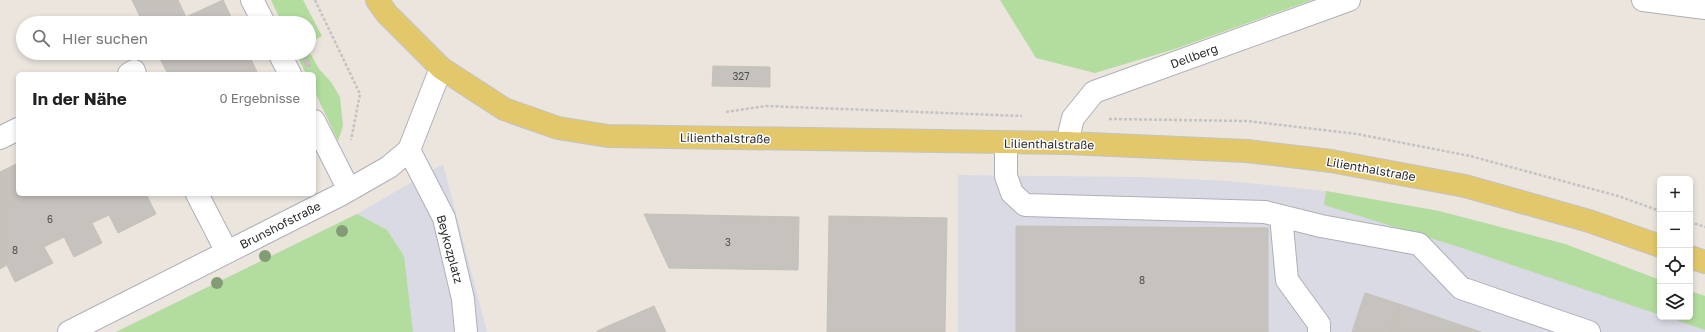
<!DOCTYPE html>
<html lang="de">
<meta charset="utf-8">
<style>
:root{--surface:#fff;--page:#f6f6f6;--text:#222;--muted:#767676;--line:#e0e0e0}
body{margin:0;font-family:"Golos Text",sans-serif;background:var(--page);color:var(--text)}
.controls{position:absolute;right:12px;bottom:12px;display:grid;overflow:hidden;border-radius:6px;box-shadow:0 2px 6px #0003}
.controls button{width:36px;height:36px;display:grid;place-items:center;padding:0;border:0;border-bottom:1px solid var(--line);background:var(--surface);color:var(--text);font:20px sans-serif}
.list{margin:0;padding:0;list-style:none}
h2{display:flex;justify-content:space-between;align-items:center;height:52px;margin:0;padding:0 16px;font-size:17px}
h2 small{font-size:13px;font-weight:400;color:var(--muted)}
.icon{flex:none;width:22px;height:22px;fill:none;stroke:currentColor;stroke-width:2;stroke-linecap:round;stroke-linejoin:round}
.map{position:relative;flex:none;width:1705px;height:332px;overflow:hidden}
.search{position:absolute;background:var(--surface);box-shadow:0 2px 6px #0003;left:16px;top:16px;width:300px;height:44px;display:flex;align-items:center;gap:10px;box-sizing:border-box;padding:0 14px;border-radius:22px;color:var(--muted);font-size:15px}
.panel{position:absolute;background:var(--surface);box-shadow:0 2px 6px #0003;left:16px;top:72px;width:300px;height:124px;border-radius:6px}
.map>svg:first-child{display:block}
.airport{fill:#d9dae4}
.green{fill:#b3dc9f}
.building{fill:#c6c2bd;stroke:#c6c1b7}
.lines{fill:none;stroke-linecap:round;stroke-linejoin:round}
.minor-casing{stroke:#aeb0b9;stroke-width:24}
.major-casing{stroke:#c3c3c3;stroke-width:24}
.path{stroke:#c3c3c3;stroke-width:2.5;stroke-dasharray:3 2;stroke-linecap:butt}
.minor{stroke:#fff;stroke-width:22}
.major{stroke:#e3c86b;stroke-width:22}
.tree{fill:#839c76}
.labels{text-anchor:middle;dominant-baseline:central;stroke-width:3;stroke-linejoin:round;paint-order:stroke}
.number-label{font-size:10px;fill:#51504f}
.street-label{font-size:12px;fill:#2a2a2a;stroke:#fff}
</style>
<div class="map">
<svg width="1705" height="332" viewBox="0 0 1705 332">
<rect width="100%" height="100%" fill="#ebe5de"/>
<path class="airport" d="M 443,164 L 487,332 L 116,332 L 357,214 Z
M 958,175 L 1141,177 L 1229,181 L 1326,191 L 1439,211 L 1565,244 L 1660,280 L 1660,317 L 1690,317 L 1690,291 L 1705,296 L 1705,332 L 958,332 Z"/>
<path class="green" d="M 271,0 L 303,0 L 322,36 L 309,43 L 309,23 L 282,23 Z
M 1000,0 L 1312,0 L 1175,49 L 1095,73 L 1036,58 Z
M 309,51 L 319,69 L 331,82 L 340,97 L 343,126 L 338,141 L 314,90 L 314,74 L 306,74 L 296,53 L 309,53 Z
M 1326,191 L 1439,211 L 1565,244 L 1660,280 L 1660,315 L 1456,246 L 1324,205 Z
M 357,214 L 387,230 L 404,256 L 413,332 L 116,332 Z
M 1690,291 L 1705,296 L 1705,330 L 1667,317 L 1690,317 Z"/>
<path class="building" d="M 132,0 L 178,0 L 186,17 L 223,0 L 234,23 L 143,23 Z
M 157,53 L 248,53 L 258,74 L 168,74 Z
M 307,57 L 311,66 L 306,67 L 303,59 Z
M 713,66 L 770,67 L 770,87 L 712,86 Z
M 18,163 L 18,194 L 152,194 L 147,196 L 156,214 L 118,233 L 109,215 L 92,223 L 102,243 L 74,257 L 64,237 L 44,247 L 53,263 L 15,282 L 7,265 L 0,269 L 0,172 Z
M 644,214 L 799,217 L 798,270 L 669,268 Z
M 829,216 L 947,218 L 945,332 L 827,332 Z
M 1016,226 L 1268,228 L 1268,332 L 1016,332 Z
M 1365,293 L 1399,304 L 1390,332 L 1352,332 Z
M 1399,304 L 1481,332 L 1390,332 Z
M 654,306 L 666,332 L 597,332 L 597,331 Z"/>
<g class="lines">
<defs>
<path id="minor" d="M 252,0 L 264,23
M 1643,0 L 1705,8
M 279,53 L 290,74
M 129,74 L 134,71 L 135,74
M 314,121 L 349,190
M 0,138 L 18,129
M 1006,143 L 1006,176 L 1012,193 L 1025,205 L 1265,212 L 1321,226 L 1419,244 L 1461,288 L 1589,332
M 1067,143 L 1073,118 L 1094,92 L 1349,0
M 409,150 L 444,218 L 463,299 L 466,332
M 197,194 L 227,252
M 1281,216 L 1287,280 L 1319,324 L 1319,332
M 69,332 L 340,195 L 389,167 L 409,150 L 441,68"/>
<path id="major" d="M 377,0 L 387,14 L 441,68 L 504,109 L 558,128 L 608,136 L 1067,143 L 1247,151 L 1331,161 L 1465,186 L 1589,221 L 1660,246
M 1690,257 L 1705,262"/>
</defs>
<use href="#minor" class="minor-casing"/>
<use href="#major" class="major-casing"/>
<path class="path" d="M 315,0 L 360,94 L 351,140
M 726,112 L 766,106 L 1022,116
M 1109,119 L 1247,121 L 1357,134 L 1470,156 L 1618,196 L 1660,211
M 1690,222 L 1705,227"/>
<use href="#minor" class="minor"/>
<use href="#major" class="major"/>
</g>
<g class="tree">
<circle cx="342" cy="231" r="6"/>
<circle cx="265" cy="256" r="6"/>
<circle cx="217" cy="283" r="6"/>
</g>
<g class="labels">
<g class="number-label">
<text x="741" y="76">327</text>
<text x="50" y="219">6</text>
<text x="728" y="242">3</text>
<text x="15" y="250">8</text>
<text x="1142" y="280">8</text>
</g>
<g class="street-label">
<text transform="translate(1194 56) rotate(-20)">Dellberg</text>
<text transform="translate(725 138) rotate(1)">Lilienthalstraße</text>
<text transform="translate(1049 144) rotate(1)">Lilienthalstraße</text>
<text transform="translate(1371 169) rotate(10)">Lilienthalstraße</text>
<text transform="translate(280 225) rotate(-27)">Brunshofstraße</text>
<text transform="translate(450 249) rotate(75)">Beykozplatz</text>
</g>
</g>
</svg>
<div class="controls">
<button>+</button>
<button>−</button>
<button><svg class="icon" aria-label="locate" viewBox="0 0 24 24"><circle cx="12" cy="12" r="6"/><path d="M12 2v4M12 18v4M2 12h4M18 12h4"/></svg></button>
<button><svg class="icon" aria-label="layers" viewBox="0 0 24 24"><path d="M12 4l9 5-9 5-9-5zM3 14l9 5 9-5"/></svg></button>
</div>
<div class="search"><svg class="icon" aria-label="search" viewBox="0 0 24 24"><circle cx="10" cy="10" r="6"/><path d="M15 15l6 6"/></svg>Hier suchen</div>
<section class="panel">
<h2>In der Nähe<small>0 Ergebnisse</small></h2>
<ul class="list">
</ul>
</section>
</div>
